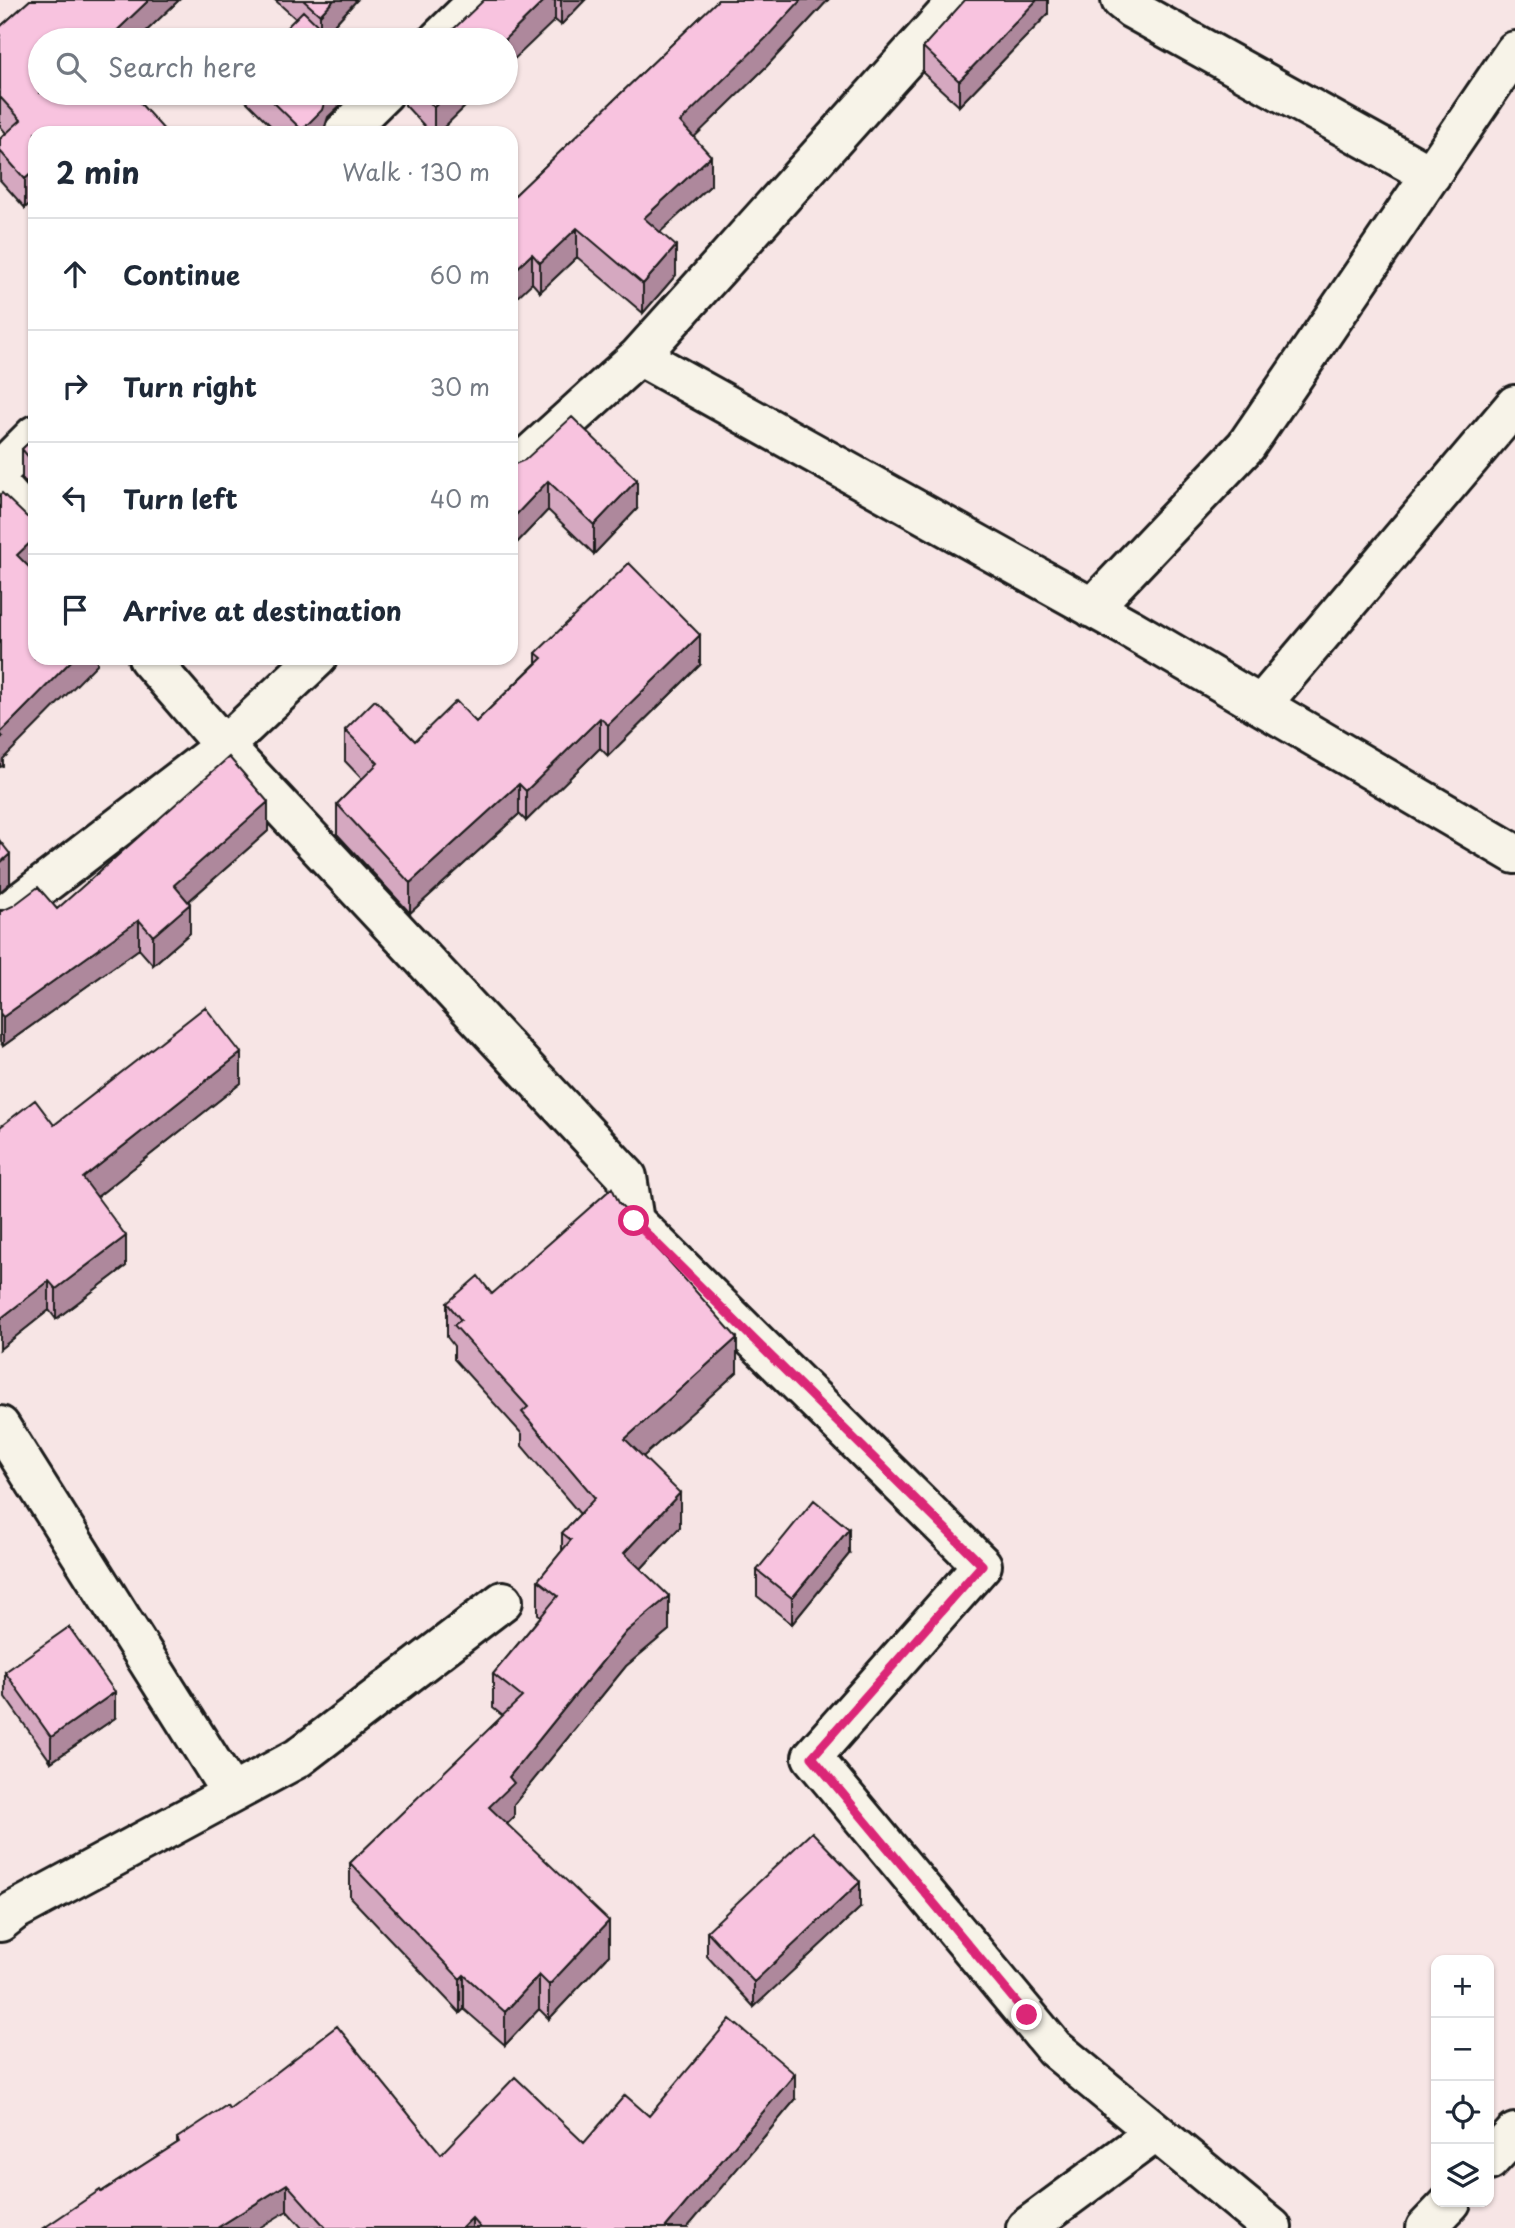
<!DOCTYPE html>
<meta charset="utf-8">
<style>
:root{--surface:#fff;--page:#f2f2f3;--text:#1f2937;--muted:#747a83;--line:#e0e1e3}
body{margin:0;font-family:"Playpen Sans",sans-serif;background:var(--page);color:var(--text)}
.controls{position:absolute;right:21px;bottom:21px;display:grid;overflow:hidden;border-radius:14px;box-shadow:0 2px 5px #0004}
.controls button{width:63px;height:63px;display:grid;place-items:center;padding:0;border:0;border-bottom:2px solid var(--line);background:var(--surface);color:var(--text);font:35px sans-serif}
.stop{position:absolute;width:21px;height:21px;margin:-16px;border:5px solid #db2777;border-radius:50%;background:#fff}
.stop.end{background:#db2777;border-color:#fff;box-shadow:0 2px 7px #0008}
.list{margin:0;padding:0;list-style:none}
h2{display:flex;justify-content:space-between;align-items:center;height:91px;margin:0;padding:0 28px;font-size:30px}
h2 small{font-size:23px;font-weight:400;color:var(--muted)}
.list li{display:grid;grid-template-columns:46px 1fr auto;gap:21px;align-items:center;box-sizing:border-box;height:112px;padding:0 28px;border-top:2px solid var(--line)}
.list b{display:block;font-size:26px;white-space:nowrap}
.list em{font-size:23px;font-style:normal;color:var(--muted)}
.icon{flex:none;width:38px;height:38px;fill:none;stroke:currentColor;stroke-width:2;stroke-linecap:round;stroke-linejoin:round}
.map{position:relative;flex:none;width:1515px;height:2228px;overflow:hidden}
.search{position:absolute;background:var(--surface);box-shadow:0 2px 5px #0004;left:28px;top:28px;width:490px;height:77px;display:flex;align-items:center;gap:18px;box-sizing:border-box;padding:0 24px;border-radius:38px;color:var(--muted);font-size:26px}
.panel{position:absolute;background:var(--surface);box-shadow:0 2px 5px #0004;left:28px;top:126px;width:490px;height:539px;border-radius:21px}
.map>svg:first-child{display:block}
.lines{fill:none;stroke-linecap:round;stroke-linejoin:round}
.minor-casing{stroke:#1c1c1c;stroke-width:44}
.minor{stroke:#f7f3e8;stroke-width:38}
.wall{fill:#d5a8c0;stroke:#1c1c1c;stroke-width:2}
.shaded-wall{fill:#ae889c;stroke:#1c1c1c;stroke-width:2}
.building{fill:#f8c3df;stroke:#1c1c1c;stroke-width:2}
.route{stroke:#db2777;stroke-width:9}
</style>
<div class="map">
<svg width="1515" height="2228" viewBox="0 0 1515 2228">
<rect width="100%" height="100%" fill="#f7e5e5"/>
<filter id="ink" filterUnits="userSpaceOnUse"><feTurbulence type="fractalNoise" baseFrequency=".0143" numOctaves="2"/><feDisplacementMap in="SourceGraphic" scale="14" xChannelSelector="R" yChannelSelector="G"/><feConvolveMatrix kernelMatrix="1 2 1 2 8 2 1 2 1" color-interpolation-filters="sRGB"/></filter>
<g filter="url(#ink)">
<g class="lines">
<defs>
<path id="minor" d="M 1121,0 L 1132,9 L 1431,175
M 438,40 L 479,0
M 343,133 L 384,93
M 639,356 L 1129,628 L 1515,854
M 0,470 L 35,435
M 511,472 L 639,356 L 959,0
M 0,486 L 35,526
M 1092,608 L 1246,446 L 1515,51
M 148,658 L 224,746 L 627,1177 L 634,1221 L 982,1565 L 812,1757 L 1054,2048 L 1272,2228
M 1261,705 L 1515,405
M 0,918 L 224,746 L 317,658
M 0,1426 L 231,1793
M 0,1922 L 14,1911 L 298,1758 L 503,1601
M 1489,2161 L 1515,2133
M 1026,2228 L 1156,2132
M 1426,2228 L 1451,2202"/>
</defs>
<use href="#minor" class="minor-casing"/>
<use href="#minor" class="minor"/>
</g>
<path class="wall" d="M 30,0 L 179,0 L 137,40 L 40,40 L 35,133 L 25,208 L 0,180 L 0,139 L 6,133 L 0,126 L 0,27 Z
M 275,0 L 357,0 L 326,34 L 295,18 Z
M 484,0 L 585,0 L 561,25 L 555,20 Z
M 718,0 L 828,0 L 766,67 L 694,137 L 711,185 L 660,232 L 676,275 L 643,313 L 577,257 L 540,292 L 532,283 L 511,199 Z
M 1048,0 L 1048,14 L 959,106 L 923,73 L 923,47 Z
M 243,93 L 353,93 L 328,117 L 323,133 L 278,133 L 243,98 Z
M 405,93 L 479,93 L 438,133 L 431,133 L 405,105 Z
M 35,437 L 35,494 L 22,478 L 22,449 Z
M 511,464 L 637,509 L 594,554 L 548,510 L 511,549 Z
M 536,653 L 700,665 L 608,756 L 600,748 L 526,821 L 519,814 L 410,913 L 337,834 L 337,804 L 362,779 L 345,761 L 345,730 L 415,741 L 476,722 L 536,663 Z
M 268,831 L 188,902 L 190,933 L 153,965 L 139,949 L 3,1046 L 0,1042 L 0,910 L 57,909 Z
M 241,1083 L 97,1197 L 126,1266 L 56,1319 L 49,1310 L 0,1349 L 54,1125 Z
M 619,1203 L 655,1246 L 737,1372 L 643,1456 L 680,1527 L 641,1569 L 669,1630 L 626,1666 L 514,1804 L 514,1817 L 507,1824 L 609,1955 L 549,2019 L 539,2009 L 505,2045 L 464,2009 L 460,2013 L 350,1897 L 350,1863 L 503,1716 L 493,1708 L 493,1674 L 541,1616 L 538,1614 L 538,1580 L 562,1551 L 562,1533 L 580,1514 L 522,1446 L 522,1434 L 454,1359 L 454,1346 L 447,1337 L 447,1303 L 492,1294 Z
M 849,1554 L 792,1624 L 757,1596 L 757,1570 Z
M 5,1672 L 115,1718 L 51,1762 L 5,1697 Z
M 860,1908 L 754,2007 L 707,1956 L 707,1931 Z
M 795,2100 L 687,2228 L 302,2228 L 287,2211 L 101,2192 L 177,2143 L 177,2138 L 229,2109 L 441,2154 L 584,2143 L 649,2116 Z"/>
<path class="shaded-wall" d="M 149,0 L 179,0 L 137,40 L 107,40 Z
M 334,0 L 357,0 L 320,40 L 320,15 Z
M 545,0 L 555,0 L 555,20 L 506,67 L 506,40 L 504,40 Z
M 561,0 L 585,0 L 561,25 Z
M 801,0 L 828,0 L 766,67 L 680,151 L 680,122 Z
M 1037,0 L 1048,0 L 1048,14 L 959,106 L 959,81 Z
M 327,93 L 353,93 L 328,117 L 323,133 L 302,133 L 302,130 Z
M 449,93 L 479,93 L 438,133 L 434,133 L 434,107 Z
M 711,156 L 711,185 L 644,247 L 644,218 Z
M 35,170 L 35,199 L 25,208 L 25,179 Z
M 577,228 L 577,257 L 540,292 L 540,263 Z
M 676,246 L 676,275 L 643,313 L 643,284 Z
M 532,254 L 532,283 L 511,303 L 511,274 Z
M 637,480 L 637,509 L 594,554 L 594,525 Z
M 548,481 L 548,510 L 511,549 L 511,520 Z
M 35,538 L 35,567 L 17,584 L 17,555 Z
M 700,635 L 700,665 L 608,756 L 608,725 Z
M 74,658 L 97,658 L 97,664 L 3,759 L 3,766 L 0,767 L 0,733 Z
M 600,718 L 600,748 L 526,821 L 526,791 Z
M 519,784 L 519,814 L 410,913 L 410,883 Z
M 268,802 L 268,831 L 174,914 L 174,885 Z
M 10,854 L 10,883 L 0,892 L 0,863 Z
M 190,904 L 190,933 L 153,965 L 153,936 Z
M 139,920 L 139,949 L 3,1046 L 3,1017 Z
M 241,1053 L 241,1083 L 83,1208 L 83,1178 Z
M 126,1236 L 126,1266 L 56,1319 L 56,1289 Z
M 49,1281 L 49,1310 L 0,1349 L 0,1319 Z
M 737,1338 L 737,1372 L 625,1473 L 625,1439 Z
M 680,1493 L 680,1527 L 624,1587 L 624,1553 Z
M 849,1529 L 849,1554 L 792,1624 L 792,1598 Z
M 669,1596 L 669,1630 L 626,1666 L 514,1804 L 514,1817 L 489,1841 L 489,1807 L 509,1777 L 626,1632 Z
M 115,1692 L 115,1718 L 51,1762 L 51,1737 Z
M 860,1882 L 860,1908 L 754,2007 L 754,1982 Z
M 609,1921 L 609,1955 L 549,2019 L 549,1985 Z
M 464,1975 L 464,2009 L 460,2013 L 460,1979 Z
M 539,1975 L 539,2009 L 505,2045 L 505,2012 Z
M 795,2074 L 795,2100 L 687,2228 L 665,2228 Z
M 287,2184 L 287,2211 L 259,2228 L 217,2228 Z
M 472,2218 L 472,2228 L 462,2228 Z"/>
<path class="building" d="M 30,0 L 149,0 L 107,40 L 40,40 L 40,93 L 131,93 L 167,133 L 35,133 L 35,170 L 25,179 L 0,151 L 0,139 L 21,120 L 0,97 L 0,27 Z
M 303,0 L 334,0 L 320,15 Z
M 484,0 L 545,0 L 504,40 L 442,40 Z
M 718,0 L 801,0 L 766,38 L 680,122 L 711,156 L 644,218 L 676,246 L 643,284 L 577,228 L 540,263 L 532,254 L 511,274 L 511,199 Z
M 965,0 L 1037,0 L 959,81 L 923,47 Z
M 303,11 L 333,40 L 274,40 Z
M 264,93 L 327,93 L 322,110 L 302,130 Z
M 421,93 L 449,93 L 434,107 Z
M 572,417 L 637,480 L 594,525 L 548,481 L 511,520 L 511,464 L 515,464 L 525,460 Z
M 35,437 L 35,465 L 22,449 Z
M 2,493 L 27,517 L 35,518 L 35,538 L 17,555 L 35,573 L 35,658 L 74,658 L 0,733 L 3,737 L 0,738 L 0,495 Z
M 629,563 L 700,635 L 608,725 L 600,718 L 526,791 L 519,784 L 410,883 L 337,804 L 378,763 L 345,730 L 375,700 L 415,741 L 456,701 L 476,722 L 542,658 L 536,653 Z
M 229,757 L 268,802 L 174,885 L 190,904 L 153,936 L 139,920 L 3,1017 L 0,1013 L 0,910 L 2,911 L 13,906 L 38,887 L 57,909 Z
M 0,841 L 10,854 L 0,863 Z
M 205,1007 L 241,1053 L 83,1178 L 126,1236 L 56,1289 L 49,1281 L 0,1319 L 0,1127 L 35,1100 L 54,1125 Z
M 612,1188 L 619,1203 L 655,1239 L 652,1242 L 737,1338 L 625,1439 L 680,1493 L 624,1553 L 669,1596 L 626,1632 L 509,1777 L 514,1783 L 489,1807 L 609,1921 L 549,1985 L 539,1975 L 505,2012 L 464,1975 L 460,1979 L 350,1863 L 522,1697 L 493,1674 L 558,1596 L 538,1580 L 571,1540 L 562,1533 L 595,1498 L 522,1412 L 528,1407 L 454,1325 L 461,1320 L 447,1303 L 478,1276 L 492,1294 Z
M 814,1500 L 849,1529 L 792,1598 L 757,1570 Z
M 69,1627 L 115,1692 L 51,1737 L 5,1672 Z
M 812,1832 L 860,1882 L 754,1982 L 707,1931 Z
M 730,2019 L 795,2074 L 665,2228 L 481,2228 L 472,2218 L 462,2228 L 326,2228 L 287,2184 L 217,2228 L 44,2228 L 100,2190 L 101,2192 L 179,2142 L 177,2138 L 227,2105 L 229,2109 L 337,2026 L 441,2154 L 515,2077 L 584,2143 L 625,2095 L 649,2116 Z"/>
</g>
<g class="lines" filter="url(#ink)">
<path class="route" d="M 634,1221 L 982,1565 L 812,1757 L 1027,2015"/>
</g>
</svg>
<div class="controls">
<button>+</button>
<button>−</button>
<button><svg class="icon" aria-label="locate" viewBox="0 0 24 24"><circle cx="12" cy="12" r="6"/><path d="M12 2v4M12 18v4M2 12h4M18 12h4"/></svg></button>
<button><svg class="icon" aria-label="layers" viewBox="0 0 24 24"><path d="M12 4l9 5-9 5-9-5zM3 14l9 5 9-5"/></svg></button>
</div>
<div class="stop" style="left:634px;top:1221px"></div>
<div class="stop end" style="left:1027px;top:2015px"></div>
<div class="search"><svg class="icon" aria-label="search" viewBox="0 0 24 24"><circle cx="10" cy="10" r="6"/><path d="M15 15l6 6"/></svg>Search here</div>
<section class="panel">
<h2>2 min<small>Walk · 130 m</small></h2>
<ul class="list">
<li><svg class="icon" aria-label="ahead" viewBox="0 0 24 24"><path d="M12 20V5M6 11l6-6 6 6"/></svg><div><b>Continue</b></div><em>60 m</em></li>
<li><svg class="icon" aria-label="right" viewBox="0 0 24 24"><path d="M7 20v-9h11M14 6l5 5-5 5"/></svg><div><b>Turn right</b></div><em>30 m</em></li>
<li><svg class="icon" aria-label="left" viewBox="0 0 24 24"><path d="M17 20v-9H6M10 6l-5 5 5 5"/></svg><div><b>Turn left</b></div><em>40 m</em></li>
<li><svg class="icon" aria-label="arrive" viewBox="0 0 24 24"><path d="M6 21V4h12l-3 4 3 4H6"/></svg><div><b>Arrive at destination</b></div></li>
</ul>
</section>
</div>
